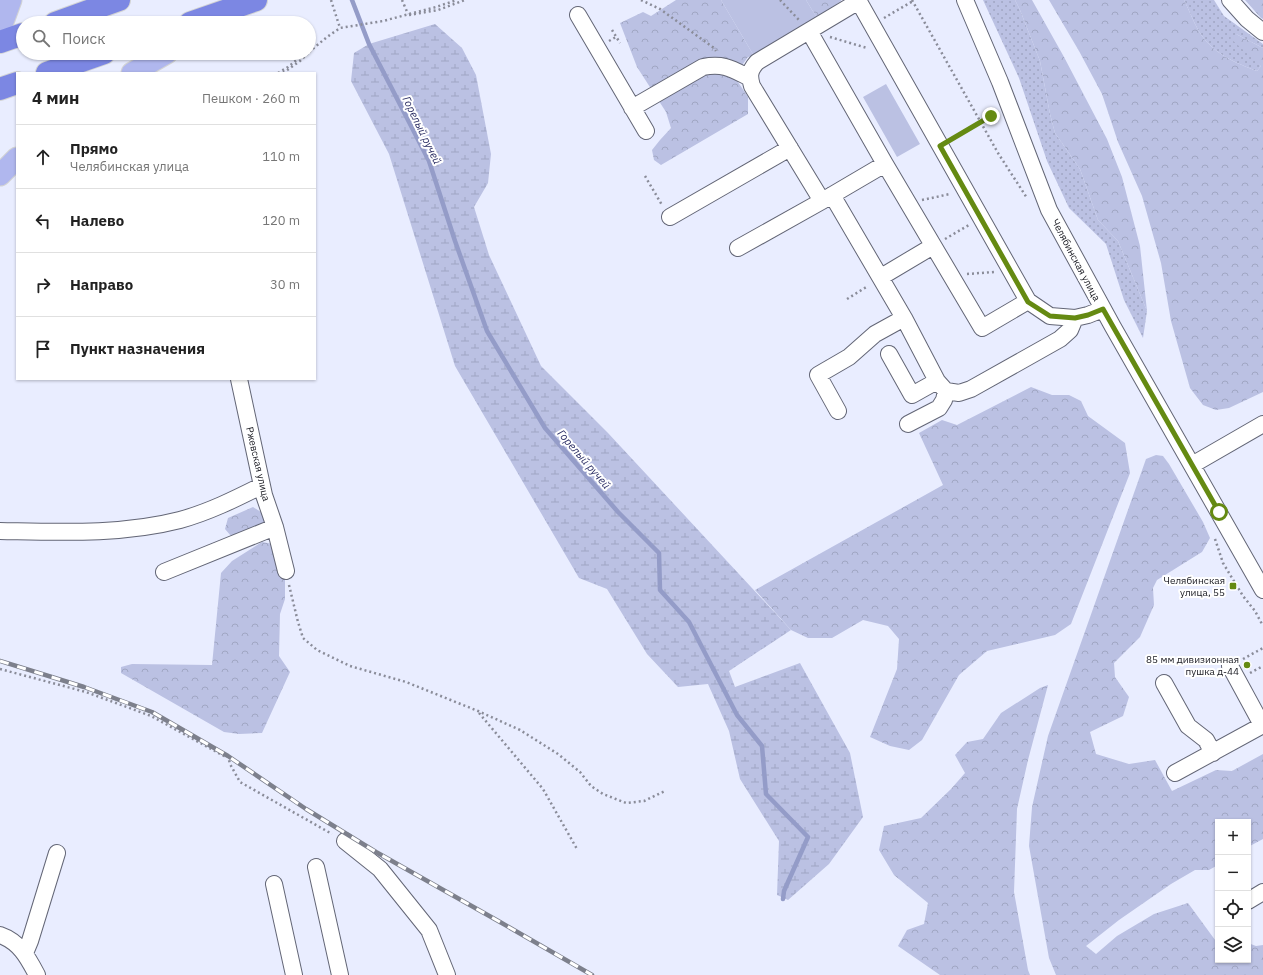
<!DOCTYPE html>
<html lang="ru">
<meta charset="utf-8">
<style>
:root{--surface:#fff;--page:#f6f6f6;--text:#222;--muted:#767676;--line:#e0e0e0}
body{margin:0;font-family:"IBM Plex Sans",sans-serif;background:var(--page);color:var(--text)}
.controls{position:absolute;right:12px;bottom:12px;display:grid;overflow:hidden;border-radius:0px;box-shadow:0 1px 3px #0004}
.controls button{width:36px;height:36px;display:grid;place-items:center;padding:0;border:0;border-bottom:1px solid var(--line);background:var(--surface);color:var(--text);font:20px sans-serif}
.stop{position:absolute;width:12px;height:12px;margin:-9px;border:3px solid #658a12;border-radius:50%;background:#fff}
.stop.end{background:#658a12;border-color:#fff;box-shadow:0 1px 4px #0008}
.list{margin:0;padding:0;list-style:none}
h2{display:flex;justify-content:space-between;align-items:center;height:52px;margin:0;padding:0 16px;font-size:17px}
h2 small{font-size:13px;font-weight:400;color:var(--muted)}
.list li{display:grid;grid-template-columns:26px 1fr auto;gap:12px;align-items:center;box-sizing:border-box;height:64px;padding:0 16px;border-top:1px solid var(--line)}
.list b{display:block;font-size:15px;white-space:nowrap}
.list p{margin:0;font-size:13px;white-space:nowrap;color:var(--muted)}
.list em{font-size:13px;font-style:normal;color:var(--muted)}
.icon{flex:none;width:22px;height:22px;fill:none;stroke:currentColor;stroke-width:2;stroke-linecap:round;stroke-linejoin:round}
.map{position:relative;flex:none;width:1263px;height:975px;overflow:hidden}
.search{position:absolute;background:var(--surface);box-shadow:0 1px 3px #0004;left:16px;top:16px;width:300px;height:44px;display:flex;align-items:center;gap:10px;box-sizing:border-box;padding:0 14px;border-radius:22px;color:var(--muted);font-size:15px}
.panel{position:absolute;background:var(--surface);box-shadow:0 1px 3px #0004;left:16px;top:72px;width:300px;height:308px;border-radius:0px}
.map>svg:first-child{display:block}
.grass{fill:url(#grass-dots)}
.forest{fill:url(#forest-crowns)}
.wetland{fill:url(#wetland-marsh)}
.park{fill:#bbc1e3}
.lines{fill:none;stroke-linecap:round;stroke-linejoin:round}
.stream{stroke:#949cc8;stroke-width:4.5}
.minor-casing{stroke:#636676;stroke-width:18}
.major-casing{stroke:#d2d3d4;stroke-width:23}
.highway-casing{stroke:#d2d3d4;stroke-width:24}
.path{stroke:#8a8c99;stroke-width:2.5;stroke-dasharray:2 3;stroke-linecap:butt}
.minor{stroke:#fff;stroke-width:16}
.major{stroke:#b0b7ee;stroke-width:21}
.highway{stroke:#7c87e3;stroke-width:22}
.rail-casing{stroke:#7d808c;stroke-width:4.5}
.rail{stroke:#fff;stroke-width:3;stroke-dasharray:9;stroke-linecap:butt}
.route{stroke:#658a12;stroke-width:5}
.poi-dot{fill:#658a12;stroke:#fff;stroke-width:1.5}
.labels{text-anchor:middle;dominant-baseline:central;stroke-width:4;stroke-linejoin:round;paint-order:stroke}
.street-label{font-size:10px;fill:#202128;stroke:#fff}
.poi-label{font-size:10px;fill:#202128;stroke:#fff;text-anchor:end}
.water-label{font-size:11px;font-style:italic;fill:#272a61;stroke:#fff}
</style>
<div class="map">
<svg width="1263" height="975" viewBox="0 0 1263 975">
<defs>
<pattern id="grass-dots" width="8" height="8" patternUnits="userSpaceOnUse"><rect width="8" height="8" fill="#bbc1e3"/><path d="M2 2h.1M6 6h.1" fill="none" stroke="#a0a6c3" stroke-width="1.8" stroke-linecap="round"/></pattern>
<pattern id="forest-crowns" width="20" height="18" patternUnits="userSpaceOnUse"><rect width="20" height="18" fill="#bbc1e3"/><path d="M2 6a3 3 0 1 1 6 0M12 15a3 3 0 1 1 6 0" fill="none" stroke="#a0a6c3"/></pattern>
<pattern id="wetland-marsh" width="20" height="14" patternUnits="userSpaceOnUse"><rect width="20" height="14" fill="#bbc1e3"/><path d="M1 5h8M5 5V1M11 12h8M15 12V8" fill="none" stroke="#a0a6c3"/></pattern>
</defs>
<rect width="100%" height="100%" fill="#e9edff"/>
<path class="grass" d="M 983,0 L 1015,0 L 1020,10 L 1040,61 L 1050,114 L 1055,133 L 1080,169 L 1098,220 L 1118,241 L 1147,311 L 1143,338 L 1124,300 L 1106,244 L 1069,208 L 1047,161 L 1019,78 Z
M 1184,0 L 1214,0 L 1224,16 L 1263,44 L 1263,48 L 1236,34 L 1261,66 L 1257,71 C 1236,63 1216,55 1202,36 C 1195,26 1190,12 1184,0 Z"/>
<path class="forest" d="M 676,0 L 721,0 L 754,56 L 748,57 L 740,68 L 738,82 L 748,97 L 748,114 L 661,165 L 654,160 L 652,150 L 660,140 L 671,128 L 666,112 L 637,67 L 620,23 L 643,12 L 651,16 Z
M 806,0 L 841,0 L 841,1 L 817,18 Z
M 1015,0 L 1032,0 L 1064,57 L 1107,139 L 1122,177 L 1140,246 L 1147,311 L 1118,241 L 1098,220 L 1080,169 L 1055,133 L 1050,114 L 1040,61 L 1020,10 Z
M 1049,0 L 1184,0 C 1190,12 1195,26 1202,36 C 1216,55 1236,63 1257,71 L 1261,66 L 1230,38 L 1236,34 L 1263,48 L 1263,392 L 1229,408 L 1216,410 L 1203,405 L 1190,388 L 1171,321 L 1161,263 L 1142,196 L 1118,142 L 1102,94 L 1079,51 Z
M 1245,0 L 1263,0 L 1263,19 L 1261,18 Z
M 1031,387 L 1052,395 L 1069,395 L 1081,401 L 1088,416 L 1125,443 L 1130,473 L 1071,624 L 1055,635 L 987,651 L 959,675 L 922,740 L 909,750 L 890,746 L 870,737 L 897,669 L 899,639 L 888,626 L 863,620 L 832,638 L 808,638 L 791,630 L 755,590 L 943,485 L 919,433 L 942,420 L 957,425 Z
M 1156,455 L 1163,456 L 1169,464 L 1203,522 L 1210,538 L 1202,552 L 1157,580 L 1153,588 L 1154,605 L 1140,637 L 1114,663 L 1115,677 L 1129,697 L 1123,716 L 1090,732 L 1096,754 L 1129,764 L 1155,760 L 1172,791 L 1216,770 L 1232,771 L 1263,754 L 1263,839 L 1248,847 L 1248,822 L 1218,822 L 1218,865 L 1209,870 L 1195,870 L 1171,884 L 1119,920 L 1086,946 L 1096,954 L 1117,936 L 1154,914 L 1188,903 L 1218,944 L 1218,960 L 1248,960 L 1248,943 L 1256,946 L 1263,945 L 1263,975 L 1056,975 L 1049,958 L 1029,846 L 1032,807 L 1048,736 L 1146,459 Z
M 253,507 L 261,512 L 265,521 L 263,526 L 238,537 L 231,536 L 225,529 L 228,518 Z
M 262,542 L 273,544 L 285,577 L 285,599 L 280,614 L 279,656 L 290,672 L 262,733 L 239,734 L 224,732 L 121,673 L 121,667 L 132,664 L 212,665 L 221,573 L 232,561 Z
M 1048,685 L 1028,760 L 1017,809 L 1014,892 L 1028,970 L 1030,975 L 940,975 L 898,946 L 907,930 L 924,924 L 928,903 L 894,875 L 879,850 L 884,826 L 921,818 L 951,789 L 965,773 L 955,755 L 967,742 L 983,739 L 1001,713 L 1040,688 Z"/>
<path class="wetland" d="M 435,24 L 462,48 L 476,75 L 491,154 L 488,183 L 474,207 L 489,255 L 541,366 L 608,433 L 791,630 L 729,671 L 735,687 L 800,663 L 850,753 L 863,817 L 829,864 L 788,900 L 777,895 L 779,841 L 740,779 L 729,731 L 708,684 L 678,687 L 647,654 L 607,589 L 579,578 L 455,366 L 389,154 L 351,81 L 354,53 L 369,44 Z"/>
<path class="park" d="M 721,0 L 806,0 L 817,18 L 754,56 Z
M 886,84 L 920,144 L 897,157 L 863,97 Z"/>
<g class="lines">
<path class="stream" d="M 352,0 L 369,44 L 429,161 L 455,241 L 487,331 L 545,428 L 618,512 L 659,553 L 660,590 L 689,622 L 737,715 L 762,746 L 766,794 L 808,837 L 784,891 L 783,899"/>
<defs>
<path id="minor" d="M 858,0 L 1028,301 L 1050,316 L 1075,318 L 1088,315 L 1103,309
M 965,0 L 1000,82 L 1049,210 L 1113,327 L 1263,590
M 1230,0 L 1247,19 L 1263,32
M 578,15 L 646,131
M 809,31 L 885,164 L 982,328 L 1028,301
M 632,108 L 703,67 C 724,63 732,69 750,78
M 832,195 L 904,318 L 937,381 L 946,391 L 959,393 L 971,389 L 1060,339 L 1070,330 L 1075,318
M 822,201 L 752,86 C 749,76 749,71 757,62 L 859,1
M 670,217 L 790,148
M 738,248 L 822,201 L 885,164
M 881,277 L 933,246
M 889,354 L 912,395 L 937,381
M 239,379 L 264,495 L 275,527 L 286,571
M 838,411 L 818,375 L 849,357 L 875,334 L 904,318
M 908,424 L 939,408 L 944,400 L 946,391
M 1192,465 L 1263,424
M 0,531 C 59,532 122,535 180,520 C 209,512 235,499 261,486
M 164,572 L 275,527
M 1230,666 L 1262,725
M 1164,683 L 1188,726 L 1206,740 L 1213,753
M 1175,773 L 1263,725
M 345,841 L 380,869 L 429,930 L 447,975
M 316,867 L 340,975
M 274,884 L 294,975
M 1248,901 L 1263,892
M 0,935 C 20,942 28,958 37,975
M 25,953 L 30,941 L 57,853"/>
<path id="major" d="M 0,30 L 11,0
M 132,73 L 167,53
M 0,175 L 17,158"/>
<path id="highway" d="M 55,23 L 119,0
M 190,23 L 256,0
M 0,42 L 23,34
M 47,73 L 104,53
M 0,89 L 17,83"/>
</defs>
<use href="#minor" class="minor-casing"/>
<use href="#major" class="major-casing"/>
<use href="#highway" class="highway-casing"/>
<path class="path" d="M 331,0 L 340,28
M 402,0 L 408,14
M 641,0 L 660,9 L 714,48 L 716,51
M 780,0 L 799,20
M 912,0 L 998,153 L 1027,198
M 409,15 L 438,10 L 465,0
M 884,18 L 913,1
M 295,21 L 296,23
M 612,30 L 620,43
M 830,37 L 867,48
M 609,41 L 616,37
M 309,52 L 327,37 L 340,28 L 383,21 L 436,7 L 457,0
M 278,73 L 288,67 L 305,53
M 283,73 L 300,61 L 308,53
M 953,139 L 991,116 L 998,115
M 645,176 L 662,205
M 922,200 L 950,194
M 945,239 L 969,225
M 967,274 L 994,272
M 847,299 L 868,286
M 1215,539 L 1223,563 L 1243,596 L 1255,611 L 1263,626
M 289,585 L 298,622 L 303,638 L 317,650 L 350,666 L 406,682 L 478,711 L 520,730 L 558,754 L 580,772 L 591,786 L 603,794 L 626,803 L 644,801 L 665,791
M 1243,659 L 1263,648
M 0,669 L 86,692 L 151,716 L 224,756 L 228,756 L 230,764 L 240,782 L 332,834
M 1250,673 L 1263,666
M 479,713 L 543,789 L 577,849"/>
<use href="#minor" class="minor"/>
<use href="#major" class="major"/>
<use href="#highway" class="highway"/>
<defs>
<path id="rail" d="M 0,661 L 84,687 L 152,712 L 228,756 L 306,809 L 376,852 L 500,922 L 592,975"/>
</defs>
<use href="#rail" class="rail-casing"/>
<use href="#rail" class="rail"/>
</g>
<g class="lines">
<path class="route" d="M 991,116 L 940,146 L 1028,302 L 1050,316 L 1075,318 L 1088,315 L 1103,309 L 1219,512"/>
</g>
<g class="poi-dot">
<rect x="1229" y="582" width="8" height="8" rx="2"/>
<circle cx="1247" cy="665" r="4"/>
</g>
<g class="labels">
<g class="street-label">
<text transform="translate(1076 260) rotate(62)">Челябинская улица</text>
<text transform="translate(258 464) rotate(77)">Ржевская улица</text>
</g>
<g class="poi-label">
<text x="1225" y="580">Челябинская<tspan x="1225" dy="12">улица, 55</tspan></text>
<text x="1239" y="659">85 мм дивизионная<tspan x="1239" dy="12">пушка д-44</tspan></text>
</g>
<g class="water-label">
<text transform="translate(422 130) rotate(64)">Горелый ручей</text>
<text transform="translate(584 459) rotate(49)">Горелый ручей</text>
</g>
</g>
</svg>
<div class="controls">
<button>+</button>
<button>−</button>
<button><svg class="icon" aria-label="locate" viewBox="0 0 24 24"><circle cx="12" cy="12" r="6"/><path d="M12 2v4M12 18v4M2 12h4M18 12h4"/></svg></button>
<button><svg class="icon" aria-label="layers" viewBox="0 0 24 24"><path d="M12 4l9 5-9 5-9-5zM3 14l9 5 9-5"/></svg></button>
</div>
<div class="stop" style="left:1219px;top:512px"></div>
<div class="stop end" style="left:991px;top:116px"></div>
<div class="search"><svg class="icon" aria-label="search" viewBox="0 0 24 24"><circle cx="10" cy="10" r="6"/><path d="M15 15l6 6"/></svg>Поиск</div>
<section class="panel">
<h2>4 мин<small>Пешком · 260 m</small></h2>
<ul class="list">
<li><svg class="icon" aria-label="ahead" viewBox="0 0 24 24"><path d="M12 20V5M6 11l6-6 6 6"/></svg><div><b>Прямо</b><p>Челябинская улица</p></div><em>110 m</em></li>
<li><svg class="icon" aria-label="left" viewBox="0 0 24 24"><path d="M17 20v-9H6M10 6l-5 5 5 5"/></svg><div><b>Налево</b></div><em>120 m</em></li>
<li><svg class="icon" aria-label="right" viewBox="0 0 24 24"><path d="M7 20v-9h11M14 6l5 5-5 5"/></svg><div><b>Направо</b></div><em>30 m</em></li>
<li><svg class="icon" aria-label="arrive" viewBox="0 0 24 24"><path d="M6 21V4h12l-3 4 3 4H6"/></svg><div><b>Пункт назначения</b></div></li>
</ul>
</section>
</div>
